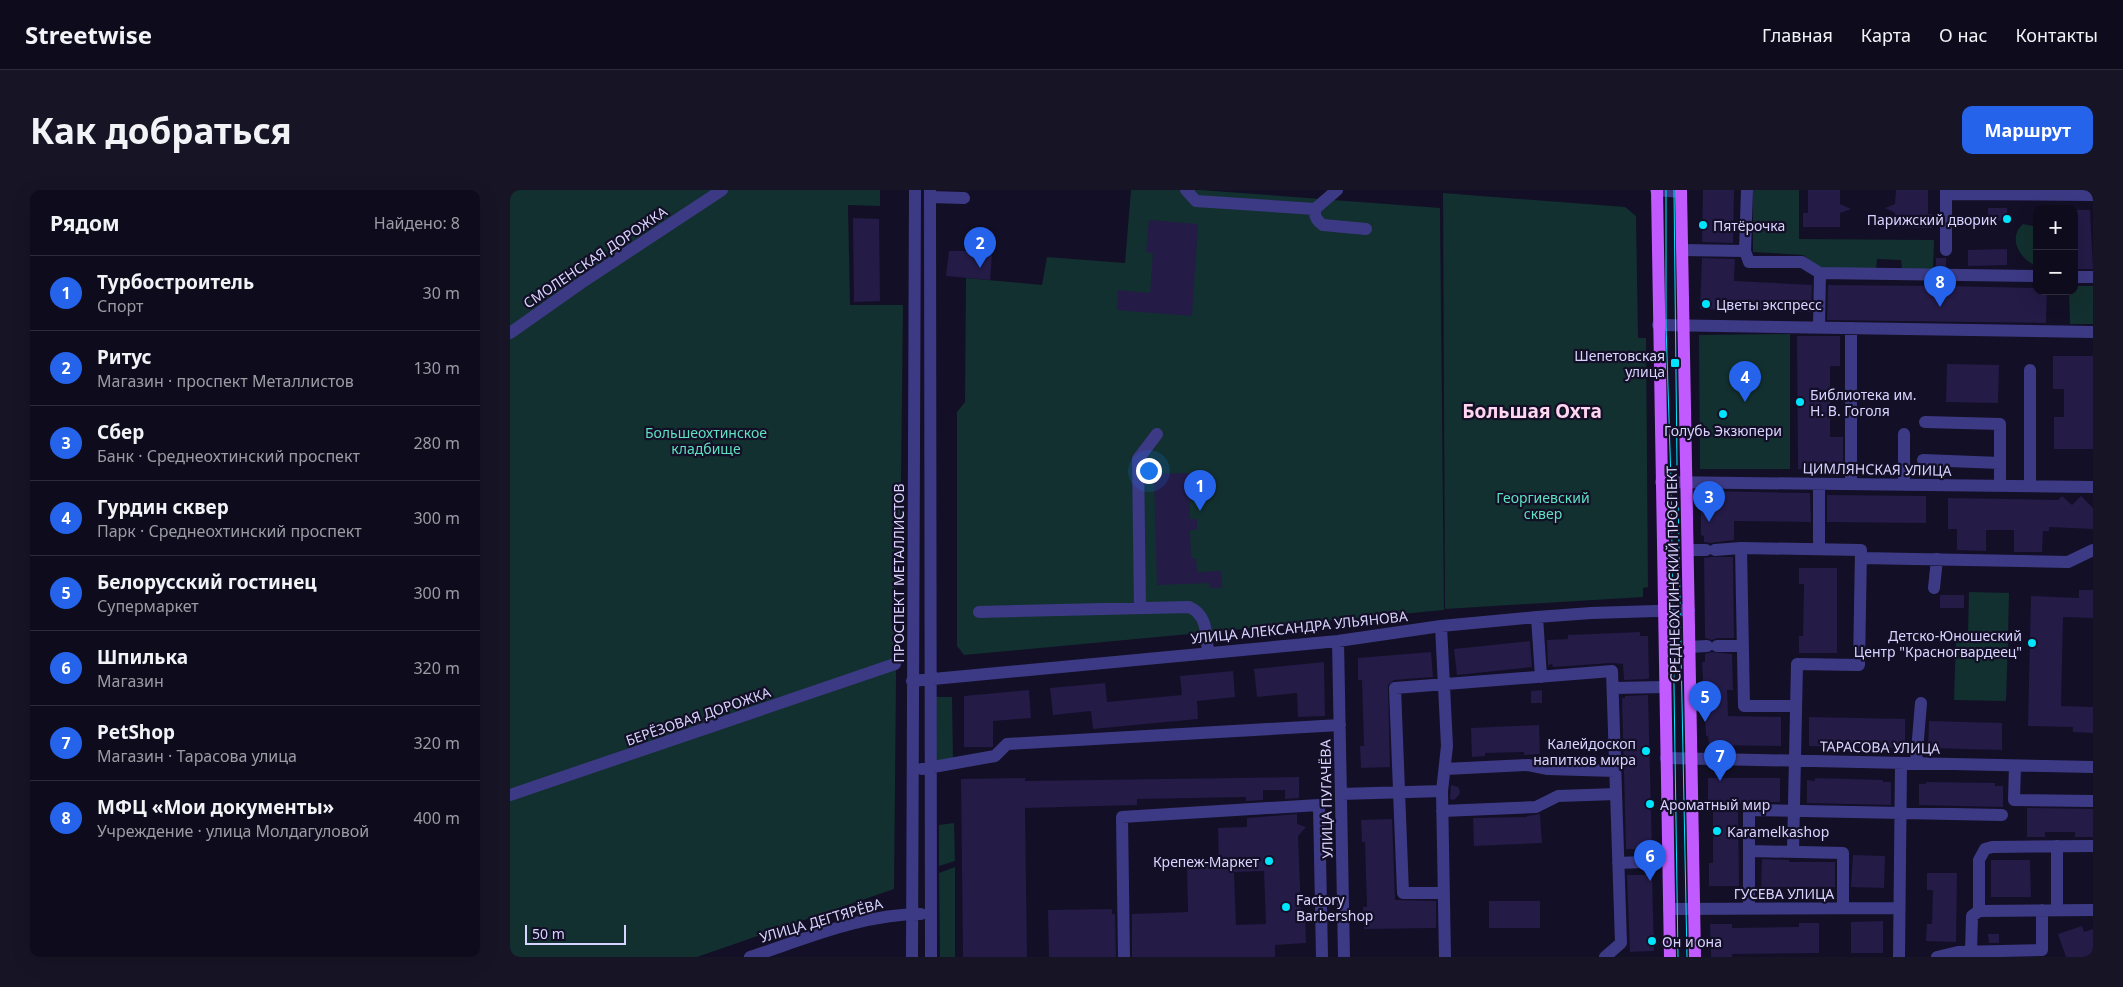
<!DOCTYPE html>
<html lang="ru">
<meta charset="utf-8">
<style>
:root{--surface:#0e0b1c;--page:#171425;--text:#f1f3f6;--muted:#9b9ba3;--line:#2e2b3b;--accent:#2563eb}
body{margin:0;font-family:"Noto Sans",sans-serif;background:var(--page);color:var(--text)}
.controls{position:absolute;right:15px;top:15px;display:grid;overflow:hidden;border-radius:10px;box-shadow:0 5px 20px #0002}
.controls button{width:45px;height:45px;display:grid;place-items:center;padding:0;border:0;border-bottom:1px solid var(--line);background:var(--surface);color:var(--text);font:25px sans-serif}
.scale{position:absolute;left:15px;bottom:12px;width:101px;box-sizing:border-box;padding-left:5px;border:2px solid #d9d4ff;border-top:0;font-size:14px;line-height:18px;white-space:nowrap;color:#d9d4ff;-webkit-text-stroke:4px #130f26;paint-order:stroke}
.you{position:absolute;left:638px;top:280px;width:18px;height:18px;margin:-12px;border:4px solid #fff;border-radius:50%;background:#1a73e8;box-shadow:0 0 0 8px #1a73e833}
.badge{display:grid;place-items:center;width:32px;height:32px;border-radius:50%;background:var(--accent);color:#fff;font-size:16px;font-weight:700}
.pin{position:absolute;translate:-50% -41px;filter:drop-shadow(0 1px 2px #0008)}
.pin::after{content:'';position:absolute;top:26px;width:18px;height:15px;background:inherit;clip-path:polygon(0 0,100% 0,50% 100%)}
.list{margin:0;padding:0;list-style:none}
h2{display:flex;justify-content:space-between;align-items:center;height:65px;margin:0;padding:0 20px;font-size:21px}
h2 small{font-size:16px;font-weight:400;color:var(--muted)}
.list li{display:grid;grid-template-columns:32px 1fr auto;gap:15px;align-items:center;box-sizing:border-box;height:75px;padding:0 20px;border-top:1px solid var(--line)}
.list b{display:block;font-size:19px;white-space:nowrap}
.list p{margin:0;font-size:16px;white-space:nowrap;color:var(--muted)}
.list em{font-size:16px;font-style:normal;color:var(--muted)}
.map{position:relative;flex:none;width:1583px;height:767px;overflow:hidden;border-radius:10px}
header{display:flex;align-items:center;gap:30px;box-sizing:border-box;height:70px;padding:0 25px;background:var(--surface);border-bottom:1px solid var(--line)}
header strong{font-size:24px}
nav{display:flex;gap:28px;margin-inline-start:auto;font-size:18px}
.intro{display:flex;align-items:center;justify-content:space-between;box-sizing:border-box;height:120px;padding:0 30px}
h1{margin:0;font-size:35px}
.button{padding:12px 22px;border-radius:10px;background:var(--accent);color:#fff;font-size:18px;font-weight:700}
main{display:flex;gap:30px;padding:0 30px}
aside{flex:1;background:var(--surface);border-radius:10px;box-shadow:0 5px 20px #0002}
.map>svg:first-child{display:block}
.green{fill:#12302f}
.building{fill:#241b47;fill-rule:evenodd}
.lines{fill:none;stroke-linecap:round;stroke-linejoin:round}
.minor{stroke:#3d3a85;stroke-width:12}
.major{stroke:#c25bff;stroke-width:12}
.tram{stroke:#00e5ff;stroke-width:1}
.poi-dot{fill:#00e5ff;stroke:#130f26;stroke-width:2}
.labels{text-anchor:middle;dominant-baseline:central;stroke-width:4.5;stroke-linejoin:round;paint-order:stroke}
.poi-label{font-size:14px;fill:#d9d4ff;stroke:#130f26;text-anchor:start}
.street-label{font-size:14px;fill:#d9d4ff;stroke:#130f26}
.park-label{font-size:14px;fill:#5fe0c0;stroke:#130f26}
.district-label{font-size:19px;font-weight:bold;fill:#ffd6f0;stroke:#130f26}
</style>
<header>
<strong>Streetwise</strong>
<nav><a>Главная</a><a>Карта</a><a>О нас</a><a>Контакты</a></nav>
</header>
<div class="intro"><h1>Как добраться</h1><a class="button">Маршрут</a></div>
<main>
<aside>
<h2>Рядом<small>Найдено: 8</small></h2>
<ul class="list">
<li><span class="badge">1</span><div><b>Турбостроитель</b><p>Спорт</p></div><em>30 m</em></li>
<li><span class="badge">2</span><div><b>Ритус</b><p>Магазин · проспект Металлистов</p></div><em>130 m</em></li>
<li><span class="badge">3</span><div><b>Сбер</b><p>Банк · Среднеохтинский проспект</p></div><em>280 m</em></li>
<li><span class="badge">4</span><div><b>Гурдин сквер</b><p>Парк · Среднеохтинский проспект</p></div><em>300 m</em></li>
<li><span class="badge">5</span><div><b>Белорусский гостинец</b><p>Супермаркет</p></div><em>300 m</em></li>
<li><span class="badge">6</span><div><b>Шпилька</b><p>Магазин</p></div><em>320 m</em></li>
<li><span class="badge">7</span><div><b>PetShop</b><p>Магазин · Тарасова улица</p></div><em>320 m</em></li>
<li><span class="badge">8</span><div><b>МФЦ «Мои документы»</b><p>Учреждение · улица Молдагуловой</p></div><em>400 m</em></li>
</ul>
</aside>
<div class="map">
<svg width="1583" height="767" viewBox="0 0 1583 767">
<rect width="100%" height="100%" fill="#130f26"/>
<path class="green" d="M 0,0 L 370,0 L 370,16 L 338,15 L 340,115 L 393,115 L 390,385 L 387,385 L 384,699 L 187,767 L 0,767 Z
M 621,0 L 691,0 L 930,18 L 934,420 L 454,465 L 447,456 L 447,222 L 455,212 L 456,88 L 532,95 L 537,67 L 615,73 Z
M 1243,0 L 1289,0 L 1289,49 L 1424,50 L 1423,79 L 1392,80 L 1391,70 L 1367,69 L 1366,80 L 1312,79 L 1293,65 L 1243,62 Z
M 933,3 L 1115,17 L 1126,26 L 1128,148 L 1136,148 L 1138,397 L 1133,398 L 1133,407 L 935,419 Z
M 1513,34 L 1527,37 L 1527,76 C 1510,70 1497,48 1513,34 Z
M 1564,96 L 1583,96 L 1583,134 L 1560,134 L 1559,101 L 1564,101 Z
M 1280,144 L 1280,279 L 1190,279 L 1189,145 Z
M 1459,402 L 1499,403 L 1498,446 L 1458,444 Z
M 1446,448 L 1498,450 L 1496,511 L 1444,510 Z
M 425,507 L 442,507 L 443,570 L 426,570 Z
M 444,633 L 445,671 L 429,676 L 429,635 Z
M 445,677 L 445,767 L 430,767 L 429,683 Z"/>
<path class="building" d="M 1193,0 L 1224,0 L 1223,53 L 1192,52 Z
M 1298,0 L 1330,0 L 1330,14 L 1341,19 L 1330,23 L 1330,37 L 1293,37 L 1293,23 L 1298,23 Z
M 1386,0 L 1418,0 L 1418,24 L 1422,24 L 1422,38 L 1385,37 L 1385,23 L 1375,18 L 1385,14 Z
M 1478,18 L 1497,18 L 1497,30 L 1478,31 Z
M 1564,20 L 1580,20 L 1583,79 L 1564,79 Z
M 343,28 L 369,29 L 370,111 L 344,112 Z
M 639,30 L 688,34 L 682,126 L 607,120 L 608,100 L 640,103 L 643,63 L 636,62 Z
M 1497,59 L 1497,75 L 1458,76 L 1458,60 Z
M 439,61 L 466,61 L 466,64 L 482,65 L 480,90 L 436,86 Z
M 1192,68 L 1225,69 L 1224,91 L 1302,95 L 1301,122 L 1190,119 Z
M 1426,68 L 1436,68 L 1436,77 L 1426,76 Z
M 1425,93 L 1436,93 L 1436,96 L 1527,98 L 1527,101 L 1537,101 L 1536,133 L 1317,130 L 1318,95 L 1425,96 Z
M 1287,146 L 1330,146 L 1330,176 L 1320,176 L 1320,247 L 1333,247 L 1333,279 L 1288,279 Z
M 1543,166 L 1583,166 L 1583,259 L 1544,259 L 1544,227 L 1554,227 L 1554,199 L 1543,199 Z
M 1437,174 L 1489,175 L 1488,213 L 1436,212 Z
M 679,283 L 680,329 L 687,329 L 687,340 L 680,340 L 681,368 L 686,368 L 687,382 L 711,381 L 712,398 L 700,398 L 699,393 L 647,395 L 644,284 Z
M 1194,301 L 1300,303 L 1301,332 L 1224,331 L 1224,350 L 1200,353 L 1194,352 L 1194,346 L 1191,345 L 1191,309 L 1194,309 Z
M 1317,305 L 1416,306 L 1416,333 L 1317,332 Z
M 1552,306 L 1562,315 L 1571,306 L 1583,318 L 1583,339 L 1539,337 L 1539,341 L 1533,341 L 1532,362 L 1504,362 L 1504,340 L 1476,340 L 1476,361 L 1447,360 L 1447,339 L 1438,339 L 1438,308 L 1548,310 Z
M 1201,367 L 1223,367 L 1224,448 L 1207,448 L 1202,450 L 1195,448 L 1194,368 Z
M 1289,378 L 1327,378 L 1327,463 L 1289,463 L 1289,446 L 1293,446 L 1294,394 L 1289,394 Z
M 1569,400 L 1583,400 L 1583,428 L 1553,427 L 1551,516 L 1583,517 L 1583,543 L 1563,542 L 1563,537 L 1518,536 L 1521,406 L 1569,408 Z
M 1430,405 L 1454,405 L 1454,418 L 1430,418 Z
M 1130,442 L 1130,446 L 1138,446 L 1139,488 L 1137,489 L 1114,490 L 1113,474 L 1101,473 L 1043,477 L 1042,474 L 1038,475 L 1037,450 L 1058,449 L 1058,445 Z
M 1020,451 L 1022,477 L 947,485 L 944,459 Z
M 921,462 L 923,487 L 884,490 L 878,495 L 880,577 L 851,578 L 850,556 L 854,556 L 852,490 L 848,490 L 848,468 Z
M 1202,462 L 1222,464 L 1223,500 L 1217,500 L 1218,526 L 1271,527 L 1271,556 L 1199,555 L 1198,546 L 1196,546 L 1192,472 L 1195,472 L 1195,464 Z
M 814,472 L 815,526 L 788,527 L 787,503 L 747,507 L 744,479 Z
M 723,481 L 725,507 L 687,511 L 688,529 L 583,539 L 581,521 L 543,525 L 540,498 L 595,493 L 597,512 L 672,505 L 670,486 Z
M 519,500 L 521,528 L 483,531 L 483,557 L 454,557 L 454,506 Z
M 1032,500 L 1032,513 L 1021,513 L 1021,501 Z
M 1138,505 L 1142,659 L 1116,659 L 1112,508 L 1115,508 L 1115,506 Z
M 1299,527 L 1395,529 L 1395,558 L 1299,556 Z
M 1419,531 L 1492,533 L 1492,560 L 1418,558 Z
M 1029,535 L 1030,564 L 1014,565 L 1014,562 L 975,563 L 975,566 L 962,567 L 961,538 Z
M 789,587 L 789,608 L 775,609 L 775,600 L 753,600 L 753,610 L 736,611 L 736,607 L 627,609 L 627,615 L 515,618 L 517,767 L 453,767 L 451,589 L 515,588 L 515,591 Z
M 1198,588 L 1270,588 L 1270,612 L 1239,612 L 1228,614 L 1229,696 L 1199,696 L 1199,673 L 1203,673 L 1203,611 L 1198,612 Z
M 1305,588 L 1373,590 L 1373,592 L 1381,592 L 1381,615 L 1297,613 L 1297,590 L 1305,591 Z
M 1416,592 L 1485,593 L 1485,596 L 1493,596 L 1493,617 L 1409,615 L 1409,594 L 1416,594 Z
M 941,595 L 948,597 L 950,601 L 949,605 L 944,610 L 940,609 Z
M 1517,618 L 1583,619 L 1583,647 L 1565,647 L 1565,642 L 1535,642 L 1535,647 L 1517,647 Z
M 787,624 L 787,634 L 796,637 L 788,646 L 791,723 L 795,723 L 796,753 L 765,755 L 765,767 L 622,767 L 622,724 L 678,722 L 677,677 L 709,675 L 708,638 L 737,637 L 737,628 ZM 754,681 L 756,734 L 726,735 L 724,682 Z
M 1030,624 L 1032,653 L 964,656 L 963,628 L 1017,627 L 1017,626 Z
M 882,629 L 885,710 L 926,711 L 926,738 L 854,739 L 853,717 L 857,717 L 855,652 L 852,652 L 851,630 Z
M 1343,665 L 1375,666 L 1374,698 L 1341,697 Z
M 1252,669 L 1279,670 L 1279,672 L 1325,672 L 1325,697 L 1251,697 Z
M 1481,670 L 1520,670 L 1521,707 L 1481,707 Z
M 1417,683 L 1447,683 L 1446,752 L 1416,751 L 1417,734 L 1422,734 L 1423,700 L 1417,700 Z
M 1117,685 L 1142,685 L 1144,761 L 1120,762 Z
M 979,711 L 1030,711 L 1030,738 L 979,738 Z
M 602,719 L 602,724 L 605,724 L 606,767 L 539,767 L 538,720 Z
M 1373,731 L 1373,763 L 1341,763 L 1341,732 Z
M 1289,733 L 1309,733 L 1309,763 L 1222,764 L 1222,767 L 1201,767 L 1200,734 L 1222,734 L 1222,738 L 1289,737 Z
M 1572,736 L 1574,742 L 1583,739 L 1583,767 L 1556,767 L 1548,744 Z
M 1478,744 L 1489,744 L 1489,753 L 1479,753 Z"/>
<g class="lines">
<path class="minor" d="M 420,0 L 421,767
M 676,0 L 686,11 L 805,19 L 827,0
M 1146,0 L 1171,2
M 1436,0 L 1436,4 L 1583,5
M 1436,4 L 1436,60
M 420,7 L 454,8
M 805,19 C 804,27 807,31 813,35 L 856,39
M 1172,60 L 1235,61 L 1237,0
M 1235,61 L 1239,72 L 1292,72 L 1310,83
M 1564,87 L 1583,87
M 1148,135 L 1583,142
M 1309,137 L 1310,83 L 1527,86
M 0,143 L 71,93 L 212,0
M 1520,180 L 1520,296
M 1415,232 L 1490,234 L 1490,273
M 1394,244 L 1394,295
M 1413,270 L 1490,273 L 1490,296
M 1151,292 L 1583,297
M 1341,294 L 1341,138
M 1231,358 L 1234,516 L 1286,516
M 1309,359 L 1309,294
M 1178,360 L 1196,360
M 1205,360 L 1231,358 L 1351,360 L 1349,475 L 1287,474 L 1283,662
M 1351,368 L 1558,372 L 1583,360
M 1424,398 L 1427,369
M 630,418 L 628,269 L 647,244
M 469,422 L 679,417 C 698,425 696,445 698,463
M 1027,427 L 1031,487
M 931,436 L 937,556 L 932,601 L 935,767
M 828,451 L 834,767
M 1207,456 L 1233,456
M 1179,457 L 1197,456
M 402,491 L 828,451 L 931,436 L 1027,427 L 1081,423 L 1179,420
M 1103,498 L 1155,497
M 1156,568 L 1583,577
M 1406,573 L 1411,513
M 1505,576 L 1504,610 L 1583,611
M 412,579 L 485,566 L 497,554 L 830,535
M 935,579 L 1018,575 L 1038,579 L 1105,581
M 831,604 L 932,601
M 0,605 L 385,474
M 932,621 L 1026,617 L 1048,606 L 1106,604
M 1547,656 L 1547,720
M 1583,656 L 1482,657 L 1475,659 L 1469,670 L 1469,721 L 1583,720
M 1239,661 L 1333,663 L 1333,718
M 1108,673 L 1158,671
M 934,703 L 893,703 L 885,498 L 1102,481 L 1111,753 L 1095,767
M 1239,718 L 1239,620 L 1492,625
M 1159,719 L 1389,718
M 1461,762 L 1462,726 L 1469,721
M 240,767 C 295,749 352,724 411,724
M 402,767 L 405,0
M 614,767 L 612,627 L 809,615 L 812,767
M 1389,767 L 1391,573
M 1427,767 L 1448,762 L 1532,760 L 1532,720"/>
<path class="major" d="M 1147,0 L 1160,767
M 1171,0 L 1185,767"/>
<path class="tram" d="M 1156,0 L 1156,135 L 1161,292 L 1168,767
M 1164,0 L 1167,275
M 1168,307 L 1177,767"/>
</g>
<g class="poi-dot">
<circle cx="1497" cy="29" r="5"/>
<circle cx="1193" cy="35" r="5"/>
<circle cx="1196" cy="114" r="5"/>
<rect x="1160" y="168" width="10" height="10" rx="2.5"/>
<circle cx="1290" cy="212" r="5"/>
<circle cx="1213" cy="224" r="5"/>
<circle cx="1522" cy="453" r="5"/>
<circle cx="1136" cy="561" r="5"/>
<circle cx="1140" cy="614" r="5"/>
<circle cx="1207" cy="641" r="5"/>
<circle cx="759" cy="671" r="5"/>
<circle cx="776" cy="717" r="5"/>
<circle cx="1142" cy="751" r="5"/>
</g>
<g class="labels">
<g class="poi-label">
<text x="1487" y="29" text-anchor="end">Парижский дворик</text>
<text x="1203" y="35">Пятёрочка</text>
<text x="1206" y="114">Цветы экспресс</text>
<text x="1155" y="165" text-anchor="end">Шепетовская<tspan x="1155" dy="16">улица</tspan></text>
<text x="1300" y="204">Библиотека им.<tspan x="1300" dy="16">Н. В. Гоголя</tspan></text>
<text x="1213" y="240" text-anchor="middle">Голубь Экзюпери</text>
<text x="1512" y="445" text-anchor="end">Детско-Юношеский<tspan x="1512" dy="16">Центр "Красногвардеец"</tspan></text>
<text x="1126" y="553" text-anchor="end">Калейдоскоп<tspan x="1126" dy="16">напитков мира</tspan></text>
<text x="1150" y="614">Ароматный мир</text>
<text x="1217" y="641">Karamelkashop</text>
<text x="749" y="671" text-anchor="end">Крепеж-Маркет</text>
<text x="786" y="709">Factory<tspan x="786" dy="16">Barbershop</tspan></text>
<text x="1152" y="751">Он и она</text>
</g>
<g class="street-label">
<text transform="translate(85 67) rotate(-34)">СМОЛЕНСКАЯ ДОРОЖКА</text>
<text transform="translate(1367 279) rotate(1)">ЦИМЛЯНСКАЯ УЛИЦА</text>
<text transform="translate(388 383) rotate(-90)">ПРОСПЕКТ МЕТАЛЛИСТОВ</text>
<text transform="translate(1163 384) rotate(-91)">СРЕДНЕОХТИНСКИЙ ПРОСПЕКТ</text>
<text transform="translate(789 437) rotate(-6)">УЛИЦА АЛЕКСАНДРА УЛЬЯНОВА</text>
<text transform="translate(188 526) rotate(-19)">БЕРЁЗОВАЯ ДОРОЖКА</text>
<text transform="translate(1370 557) rotate(1)">ТАРАСОВА УЛИЦА</text>
<text transform="translate(816 609) rotate(-91)">УЛИЦА ПУГАЧЁВА</text>
<text x="1274" y="703">ГУСЕВА УЛИЦА</text>
<text transform="translate(311 730) rotate(-16)">УЛИЦА ДЕГТЯРЁВА</text>
</g>
<g class="park-label">
<text x="196" y="242">Большеохтинское<tspan x="196" dy="16">кладбище</tspan></text>
<text x="1033" y="307">Георгиевский<tspan x="1033" dy="16">сквер</tspan></text>
</g>
<g class="district-label">
<text x="1022" y="221">Большая Охта</text>
</g>
</g>
</svg>
<div class="controls">
<button>+</button>
<button>−</button>
</div>
<div class="scale">50 m</div>
<div class="you"></div>
<div class="pin badge" style="left:690px;top:321px">1</div>
<div class="pin badge" style="left:470px;top:78px">2</div>
<div class="pin badge" style="left:1199px;top:332px">3</div>
<div class="pin badge" style="left:1235px;top:212px">4</div>
<div class="pin badge" style="left:1195px;top:532px">5</div>
<div class="pin badge" style="left:1140px;top:691px">6</div>
<div class="pin badge" style="left:1210px;top:591px">7</div>
<div class="pin badge" style="left:1430px;top:117px">8</div>
</div>
</main>
